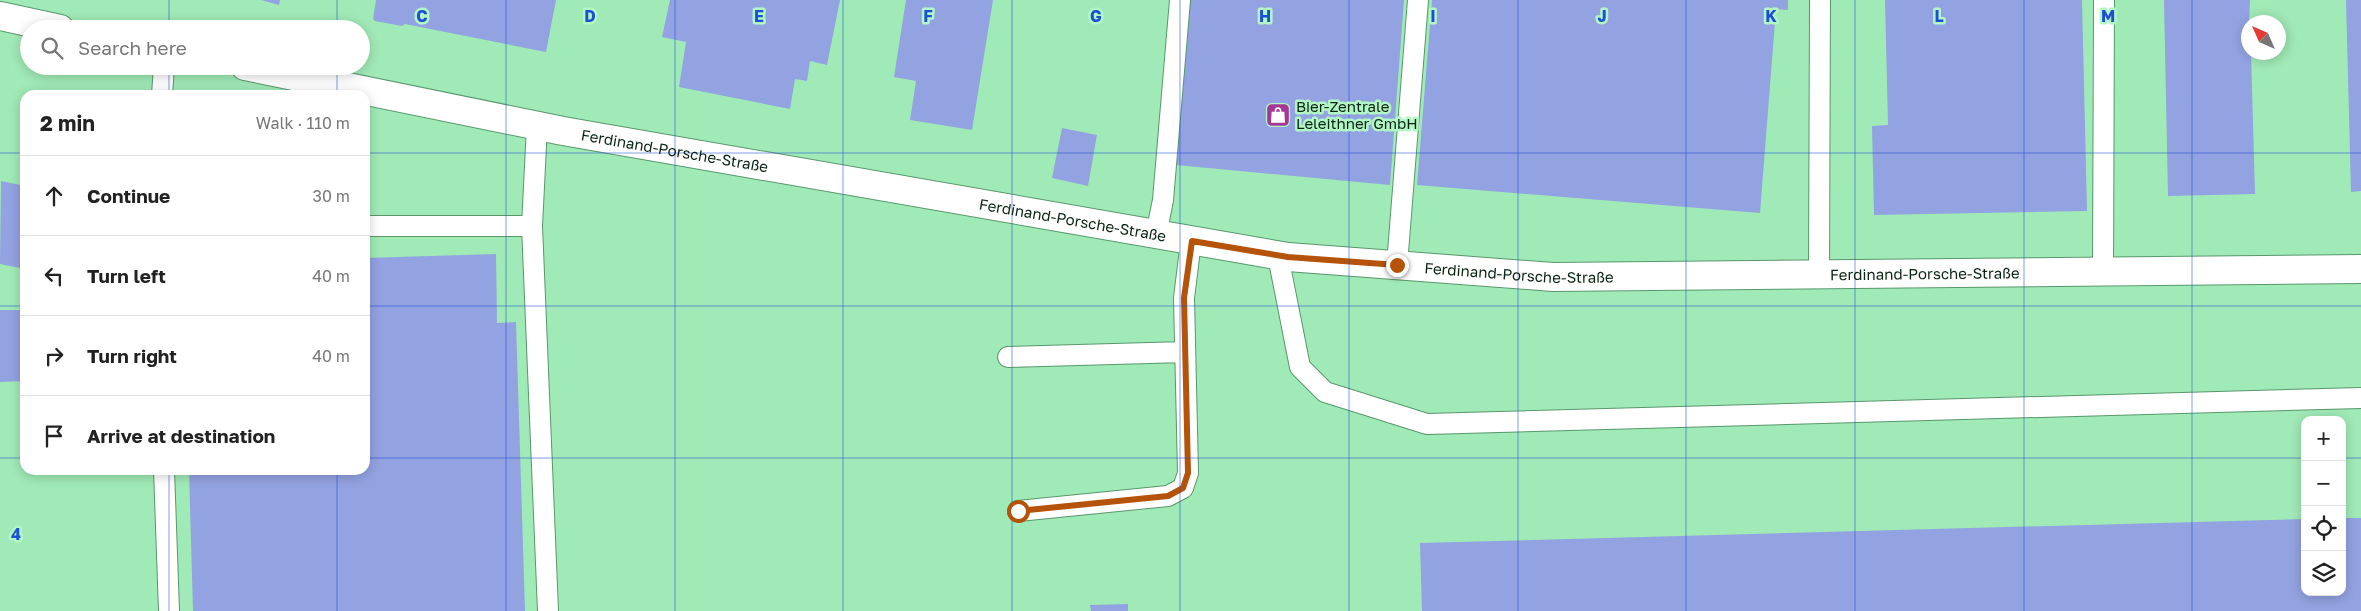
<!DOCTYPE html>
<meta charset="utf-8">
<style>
:root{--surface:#fff;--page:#f6f6f6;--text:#222;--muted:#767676;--line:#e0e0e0}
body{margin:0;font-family:"Golos Text",sans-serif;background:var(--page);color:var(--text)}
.controls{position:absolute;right:15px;bottom:15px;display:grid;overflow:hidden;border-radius:10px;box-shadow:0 2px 12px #0003}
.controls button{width:45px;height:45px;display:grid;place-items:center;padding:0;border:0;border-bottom:1px solid var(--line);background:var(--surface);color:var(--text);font:25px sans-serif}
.compass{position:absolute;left:2241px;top:15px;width:45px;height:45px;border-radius:50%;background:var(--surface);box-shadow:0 2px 12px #0003;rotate:315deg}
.stop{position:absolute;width:15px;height:15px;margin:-11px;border:4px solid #b45309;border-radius:50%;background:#fff}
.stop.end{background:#b45309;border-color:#fff;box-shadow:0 1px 5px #0008}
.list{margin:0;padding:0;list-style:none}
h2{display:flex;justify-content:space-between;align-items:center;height:65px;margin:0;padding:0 20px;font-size:21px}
h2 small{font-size:16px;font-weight:400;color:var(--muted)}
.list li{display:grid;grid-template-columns:32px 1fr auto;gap:15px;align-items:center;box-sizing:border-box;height:80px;padding:0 20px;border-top:1px solid var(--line)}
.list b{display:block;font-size:19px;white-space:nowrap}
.list em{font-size:16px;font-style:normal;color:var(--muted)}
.icon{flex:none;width:28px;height:28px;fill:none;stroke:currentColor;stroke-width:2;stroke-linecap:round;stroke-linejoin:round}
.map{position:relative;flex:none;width:2361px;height:611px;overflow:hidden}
.search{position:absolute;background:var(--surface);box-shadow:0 2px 12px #0003;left:20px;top:20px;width:350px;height:55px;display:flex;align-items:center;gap:12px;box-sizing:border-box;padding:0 18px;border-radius:28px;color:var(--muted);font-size:19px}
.panel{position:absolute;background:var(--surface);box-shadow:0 2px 12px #0003;left:20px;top:90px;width:350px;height:385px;border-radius:15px}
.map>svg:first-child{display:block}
.built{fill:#a0eab7;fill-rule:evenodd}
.building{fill:#93a2e1}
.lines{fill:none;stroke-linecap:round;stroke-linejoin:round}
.lane-casing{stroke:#58976c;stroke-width:22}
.street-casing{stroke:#58976c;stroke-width:30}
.lane{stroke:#fff;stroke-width:20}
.street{stroke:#fff;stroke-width:28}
.route{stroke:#b45309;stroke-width:6}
.grid{fill:none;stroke:#1d4ed8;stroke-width:1;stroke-opacity:0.55}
.labels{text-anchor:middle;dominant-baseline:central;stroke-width:5;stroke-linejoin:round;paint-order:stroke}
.poi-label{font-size:15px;fill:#082312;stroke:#b3f6c6;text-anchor:start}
.street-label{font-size:15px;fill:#082312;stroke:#b3f6c6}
.grid-label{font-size:16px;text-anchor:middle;font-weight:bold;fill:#1d4ed8;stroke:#b3f6c6;stroke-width:5;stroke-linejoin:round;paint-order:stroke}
</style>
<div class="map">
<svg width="2361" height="611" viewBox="0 0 2361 611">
<rect width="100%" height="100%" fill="#b3f6c6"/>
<path class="built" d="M 0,0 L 2361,0 L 2361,611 L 0,611 ZM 2248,22 L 2278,22 L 2278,52 L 2248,52 ZM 29,29 L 361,29 L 361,66 L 29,66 ZM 25,95 L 365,95 L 365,470 L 25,470 ZM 2305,420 L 2342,420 L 2342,592 L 2305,592 Z"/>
<path class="building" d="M 261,0 L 280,0 L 279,5 Z
M 376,0 L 556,0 L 546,52 L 405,24 L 402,26 L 375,21 L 373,19 Z
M 670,0 L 840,0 L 827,65 L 810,61 L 807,81 L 795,79 L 790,109 L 679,87 L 686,42 L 662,37 Z
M 906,0 L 993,0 L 972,130 L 910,120 L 916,81 L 894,77 Z
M 1189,0 L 1404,0 L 1390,185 L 1176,165 Z
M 1432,0 L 1788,0 L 1788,10 L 1776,9 L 1760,213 L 1417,185 Z
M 1885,0 L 2082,0 L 2087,211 L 1874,215 L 1872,126 L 1888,125 Z
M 2164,0 L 2250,0 L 2248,52 L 2251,52 L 2255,194 L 2168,196 Z
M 2346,0 L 2361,0 L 2361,191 L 2351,192 Z
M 1062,128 L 1097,135 L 1088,186 L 1052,178 Z
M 1,181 L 25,186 L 25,269 L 0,264 Z
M 496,254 L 497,323 L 516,322 L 525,611 L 193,611 L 189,470 L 365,470 L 365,258 Z
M 0,310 L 25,310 L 25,381 L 0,382 Z
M 2342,518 L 2361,518 L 2361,611 L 1422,611 L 1420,543 L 2305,519 L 2305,592 L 2342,592 Z
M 1128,604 L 1128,611 L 1091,611 L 1090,605 Z"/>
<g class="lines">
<defs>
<path id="lane" d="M 162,95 L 164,66
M 365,226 L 532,226 L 537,126
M 532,226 L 548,611
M 1156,235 L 1163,200 L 1180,0
M 1278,256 L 1300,367 L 1325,392 L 1427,424 L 2361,398
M 1397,265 L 1418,0
M 2103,272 L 2104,0
M 1819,275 L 1820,0
M 1008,357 L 1185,352
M 164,470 L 169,611
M 1018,511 L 1168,496 L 1183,488 L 1188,473 L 1184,298 L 1191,241"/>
<g id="street">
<path d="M 0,16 L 60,29"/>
<path id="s1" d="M 245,66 L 563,131 L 1288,257 L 1553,277 L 2361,269"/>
</g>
</defs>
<use href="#lane" class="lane-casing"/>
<use href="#street" class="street-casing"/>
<use href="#lane" class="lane"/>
<use href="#street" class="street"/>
</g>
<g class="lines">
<path class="route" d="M 1018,511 L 1168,496 L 1183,488 L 1188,473 L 1184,298 L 1192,241 L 1288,257 L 1397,265"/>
</g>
<path class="grid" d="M 169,0 L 169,29M 337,0 L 337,29M 506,0 L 506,611M 675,0 L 675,611M 843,0 L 843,611M 1012,0 L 1012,611M 1180,0 L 1180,611M 1349,0 L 1349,611M 1518,0 L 1518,611M 1686,0 L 1686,611M 1855,0 L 1855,611M 2024,0 L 2024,611M 2192,0 L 2192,611M 169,66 L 169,95M 337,66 L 337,95M 0,153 L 25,153M 365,153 L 2361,153M 0,306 L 25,306M 365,306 L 2361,306M 0,458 L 25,458M 365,458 L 2305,458M 2342,458 L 2361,458M 169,470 L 169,611M 337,470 L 337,611"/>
<defs>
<symbol id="shop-square" viewBox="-11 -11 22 22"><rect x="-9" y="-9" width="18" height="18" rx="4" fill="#a53897" stroke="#b3f6c6"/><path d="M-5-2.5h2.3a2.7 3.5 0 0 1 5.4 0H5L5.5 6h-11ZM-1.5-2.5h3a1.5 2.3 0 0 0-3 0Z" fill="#fff"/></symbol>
</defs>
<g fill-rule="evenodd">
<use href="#shop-square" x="1264" y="101" width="28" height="28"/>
</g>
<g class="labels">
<g class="poi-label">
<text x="1296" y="106">Bier-Zentrale<tspan x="1296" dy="17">Leleithner GmbH</tspan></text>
</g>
<g class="street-label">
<text stroke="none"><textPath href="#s1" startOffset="438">Ferdinand-Porsche-Straße</textPath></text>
<text stroke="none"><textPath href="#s1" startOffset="842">Ferdinand-Porsche-Straße</textPath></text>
<text stroke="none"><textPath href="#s1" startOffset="1292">Ferdinand-Porsche-Straße</textPath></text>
<text stroke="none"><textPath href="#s1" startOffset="1698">Ferdinand-Porsche-Straße</textPath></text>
</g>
</g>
<g class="grid-label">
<text x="422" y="22">C</text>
<text x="590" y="22">D</text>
<text x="759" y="22">E</text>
<text x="928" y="22">F</text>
<text x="1096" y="22">G</text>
<text x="1265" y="22">H</text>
<text x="1433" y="22">I</text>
<text x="1602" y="22">J</text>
<text x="1771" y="22">K</text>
<text x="1939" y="22">L</text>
<text x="2108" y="22">M</text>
<text x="16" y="540">4</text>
</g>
</svg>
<div class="controls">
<button>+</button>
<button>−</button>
<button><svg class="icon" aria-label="locate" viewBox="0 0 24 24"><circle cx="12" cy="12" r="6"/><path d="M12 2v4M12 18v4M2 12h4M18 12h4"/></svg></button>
<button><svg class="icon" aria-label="layers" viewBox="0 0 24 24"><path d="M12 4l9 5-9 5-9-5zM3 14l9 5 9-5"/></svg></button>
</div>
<svg class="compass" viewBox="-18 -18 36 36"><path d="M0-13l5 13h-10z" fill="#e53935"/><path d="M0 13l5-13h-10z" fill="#767676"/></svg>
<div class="stop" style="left:1018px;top:511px"></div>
<div class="stop end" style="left:1397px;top:265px"></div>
<div class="search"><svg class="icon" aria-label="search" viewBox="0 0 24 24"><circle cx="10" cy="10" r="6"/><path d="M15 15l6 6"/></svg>Search here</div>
<section class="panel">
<h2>2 min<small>Walk · 110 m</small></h2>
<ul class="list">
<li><svg class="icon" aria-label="ahead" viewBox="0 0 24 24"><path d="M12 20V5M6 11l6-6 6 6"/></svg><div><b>Continue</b></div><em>30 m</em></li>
<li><svg class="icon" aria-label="left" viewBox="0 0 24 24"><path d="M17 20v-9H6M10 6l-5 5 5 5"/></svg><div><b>Turn left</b></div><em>40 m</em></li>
<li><svg class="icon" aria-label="right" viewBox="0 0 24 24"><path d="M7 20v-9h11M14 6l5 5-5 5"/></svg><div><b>Turn right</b></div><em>40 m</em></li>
<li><svg class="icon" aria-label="arrive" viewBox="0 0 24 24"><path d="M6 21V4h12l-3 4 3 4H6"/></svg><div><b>Arrive at destination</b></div></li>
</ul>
</section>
</div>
